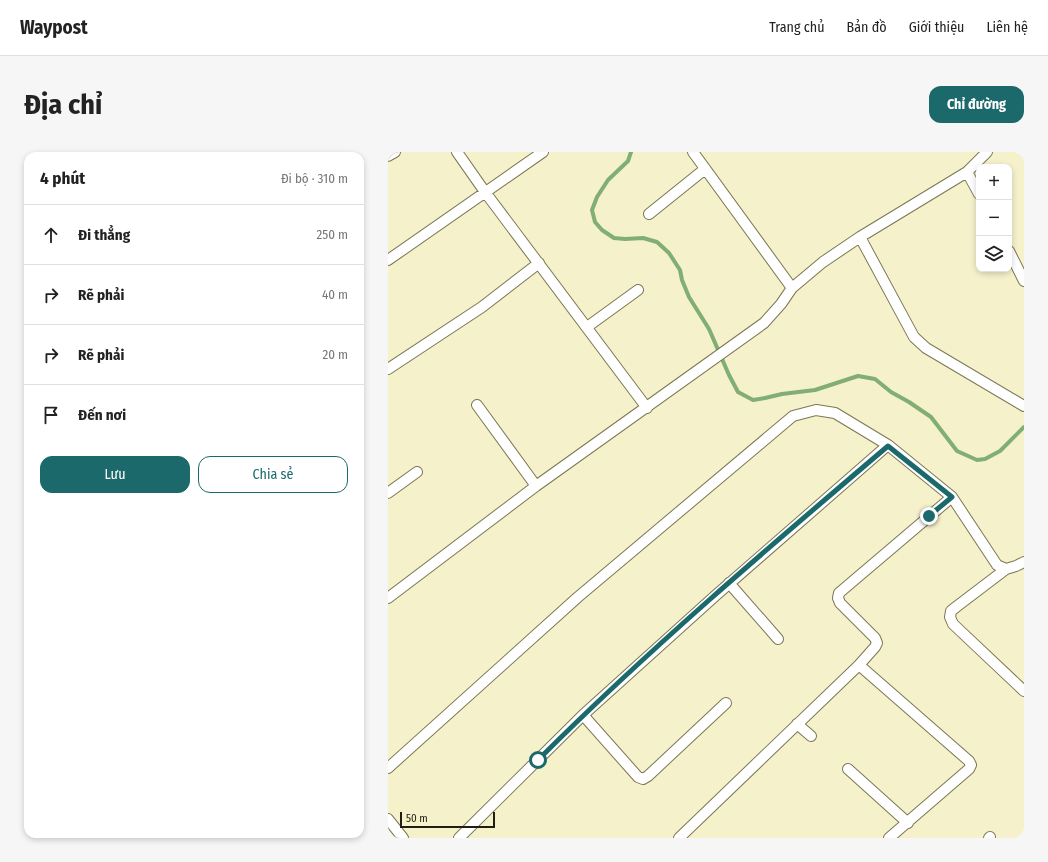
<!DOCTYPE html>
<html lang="vi">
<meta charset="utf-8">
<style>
:root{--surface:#fff;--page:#f6f6f6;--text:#222;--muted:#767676;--line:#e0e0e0;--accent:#1c696c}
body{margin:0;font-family:"Fira Sans Condensed",sans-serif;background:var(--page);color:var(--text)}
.controls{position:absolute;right:12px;top:12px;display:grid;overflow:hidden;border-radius:8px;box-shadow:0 2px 6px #0003}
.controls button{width:36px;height:36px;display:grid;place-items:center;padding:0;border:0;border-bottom:1px solid var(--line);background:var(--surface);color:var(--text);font:20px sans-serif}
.scale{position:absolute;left:12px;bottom:10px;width:95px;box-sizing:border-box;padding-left:4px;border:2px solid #201e10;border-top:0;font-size:11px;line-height:14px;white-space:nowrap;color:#201e10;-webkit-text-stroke:3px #f5f1cb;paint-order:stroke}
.stop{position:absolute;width:12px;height:12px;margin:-9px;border:3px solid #1c696c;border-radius:50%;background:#fff}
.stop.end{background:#1c696c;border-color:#fff;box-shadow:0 1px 4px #0008}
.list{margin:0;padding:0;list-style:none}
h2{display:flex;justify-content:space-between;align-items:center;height:52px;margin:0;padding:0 16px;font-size:17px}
h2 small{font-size:13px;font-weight:400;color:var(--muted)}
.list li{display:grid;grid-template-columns:26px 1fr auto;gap:12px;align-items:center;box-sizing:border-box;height:60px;padding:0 16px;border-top:1px solid var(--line)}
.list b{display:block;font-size:15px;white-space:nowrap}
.list em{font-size:13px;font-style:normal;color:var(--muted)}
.actions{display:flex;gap:8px;padding:12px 16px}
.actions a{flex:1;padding:9px 0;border:1px solid var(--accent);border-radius:12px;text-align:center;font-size:14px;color:var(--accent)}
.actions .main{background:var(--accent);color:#fff}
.icon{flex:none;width:22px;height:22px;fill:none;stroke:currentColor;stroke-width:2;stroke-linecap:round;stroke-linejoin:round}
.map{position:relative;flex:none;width:636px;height:686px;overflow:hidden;border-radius:12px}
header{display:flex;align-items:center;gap:24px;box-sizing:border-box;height:56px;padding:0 20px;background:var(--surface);border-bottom:1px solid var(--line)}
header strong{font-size:19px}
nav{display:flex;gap:22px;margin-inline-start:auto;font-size:14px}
.intro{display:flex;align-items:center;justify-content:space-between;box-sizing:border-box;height:96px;padding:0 24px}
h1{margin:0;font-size:28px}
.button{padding:10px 18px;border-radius:12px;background:var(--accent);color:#fff;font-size:14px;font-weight:700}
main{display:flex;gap:24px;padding:0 24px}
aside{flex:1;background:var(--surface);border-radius:12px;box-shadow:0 2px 6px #0003}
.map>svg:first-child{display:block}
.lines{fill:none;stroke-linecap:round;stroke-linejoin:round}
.stream{stroke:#81ae73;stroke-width:4}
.minor-casing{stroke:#7b7754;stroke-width:12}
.minor{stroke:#fff;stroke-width:10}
.route{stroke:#1c696c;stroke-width:5}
</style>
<header>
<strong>Waypost</strong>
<nav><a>Trang chủ</a><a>Bản đồ</a><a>Giới thiệu</a><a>Liên hệ</a></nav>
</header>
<div class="intro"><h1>Địa chỉ</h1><a class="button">Chỉ đường</a></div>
<main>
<aside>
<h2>4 phút<small>Đi bộ · 310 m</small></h2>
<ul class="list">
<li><svg class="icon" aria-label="ahead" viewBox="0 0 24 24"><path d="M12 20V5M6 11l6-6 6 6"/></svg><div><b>Đi thẳng</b></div><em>250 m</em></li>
<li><svg class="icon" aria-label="right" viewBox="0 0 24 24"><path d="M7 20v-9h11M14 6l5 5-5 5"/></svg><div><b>Rẽ phải</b></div><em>40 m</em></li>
<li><svg class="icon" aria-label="right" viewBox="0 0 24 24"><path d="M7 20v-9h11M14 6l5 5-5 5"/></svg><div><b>Rẽ phải</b></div><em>20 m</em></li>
<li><svg class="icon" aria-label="arrive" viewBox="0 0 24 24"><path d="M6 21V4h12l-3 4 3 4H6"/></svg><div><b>Đến nơi</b></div></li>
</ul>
<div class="actions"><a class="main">Lưu</a><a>Chia sẻ</a></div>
</aside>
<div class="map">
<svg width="636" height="686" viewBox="0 0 636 686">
<rect width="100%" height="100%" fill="#f5f1cb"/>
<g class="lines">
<path class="stream" d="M 243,0 L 240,9 L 220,28 L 209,45 L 204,58 L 207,70 L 214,78 L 226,86 L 237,87 L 255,86 L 269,90 L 281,101 L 292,118 L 294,128 L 301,145 L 321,177 L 341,223 L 350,240 L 365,248 L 377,246 L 394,242 L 427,238 L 470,224 L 487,227 L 503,240 L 521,250 L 543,265 L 569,299 L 589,308 L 597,307 L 612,299 L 636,275"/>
<defs>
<path id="minor" d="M 69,0 L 97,40 L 259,256
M 305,0 L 404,136
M 0,4 L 7,0
M 579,20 L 591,42
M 261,62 L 317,17
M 472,85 L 526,185 L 538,196 L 636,254
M 621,99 L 636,129
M 0,108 L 155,0
M 199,175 L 250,138
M 0,217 L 94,155 L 151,111
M 89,253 L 148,334
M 0,341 L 29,320
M 636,410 L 628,414 L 618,417 L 568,455 L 563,459 L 562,465 L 565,472 L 636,539
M 341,431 L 390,487
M 0,446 L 148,334 L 376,171 L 393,152 L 404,136 L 435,110 L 472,85 L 579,20 L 599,0
M 471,513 L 581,609 L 583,613 L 581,617 L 501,686
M 195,563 L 250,625 L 255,627 L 260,624 L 338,551
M 409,572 L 423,584
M 0,616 L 190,445 L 405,264 L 428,258 L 447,261 L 500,293 L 564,345 L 609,413 L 618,417
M 460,617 L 520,671
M 0,667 L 15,686
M 71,686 L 195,563 L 327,444 L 500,293
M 291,686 L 471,513 L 487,495 L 489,491 L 487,486 L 452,451 L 450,446 L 451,441 L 564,345
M 601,686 L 602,685"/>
</defs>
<use href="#minor" class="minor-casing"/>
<use href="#minor" class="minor"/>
</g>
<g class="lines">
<path class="route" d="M 150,608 C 261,497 381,395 500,294 L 564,345 L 541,364"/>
</g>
</svg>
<div class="controls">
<button>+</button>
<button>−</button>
<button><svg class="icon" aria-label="layers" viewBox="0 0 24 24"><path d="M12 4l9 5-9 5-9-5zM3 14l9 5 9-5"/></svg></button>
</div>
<div class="scale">50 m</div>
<div class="stop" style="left:150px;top:608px"></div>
<div class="stop end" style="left:541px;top:364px"></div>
</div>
</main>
